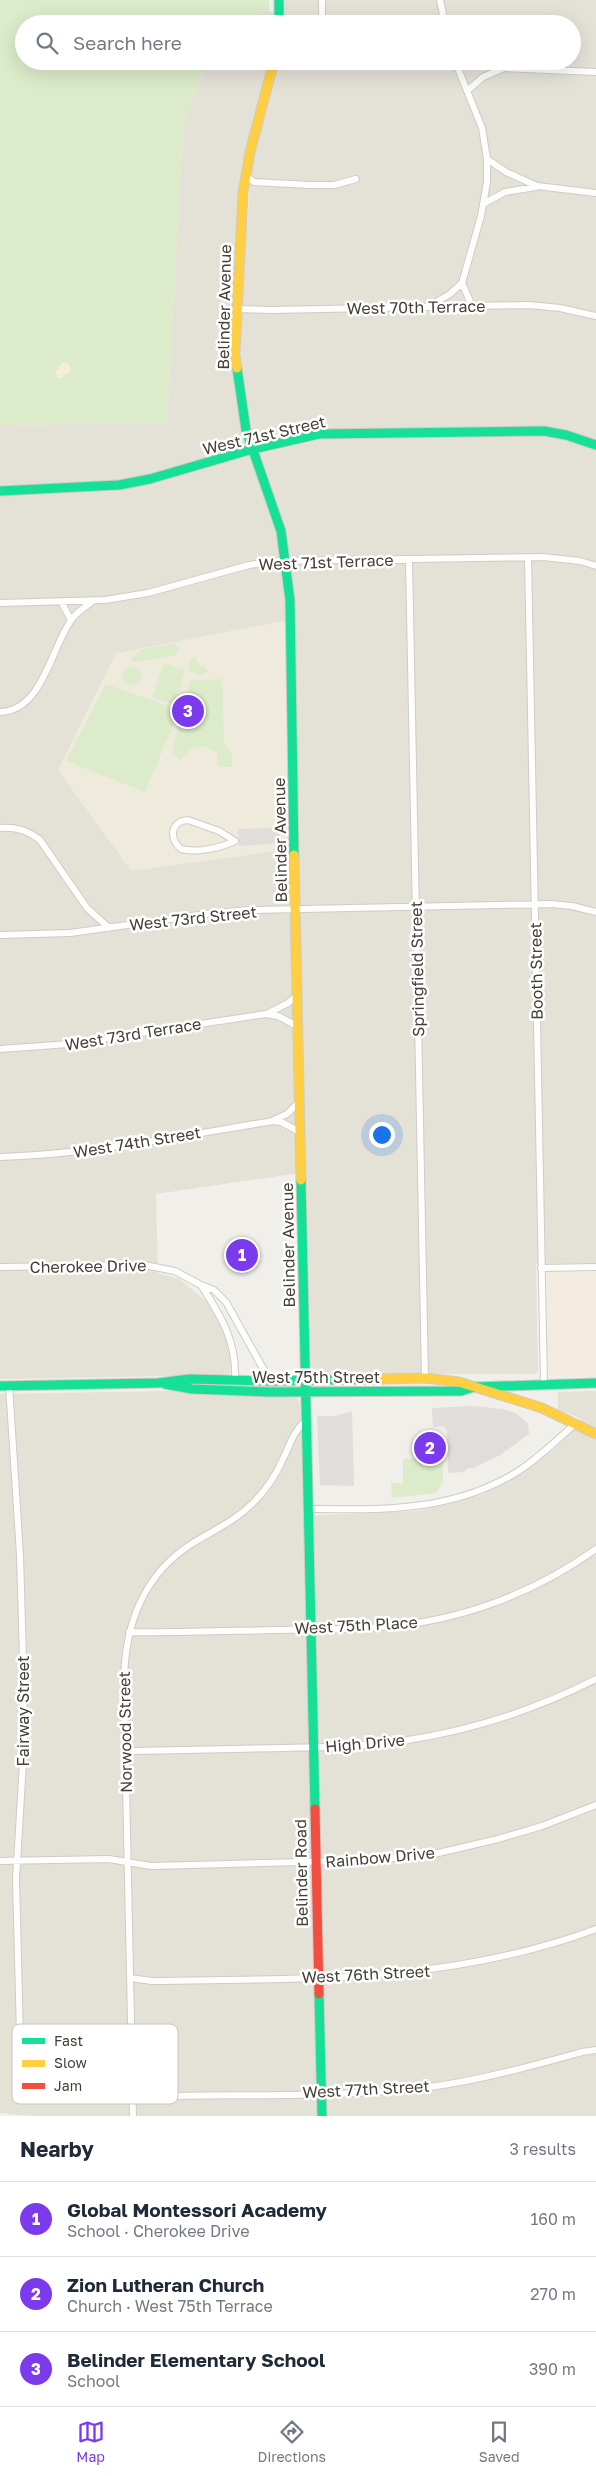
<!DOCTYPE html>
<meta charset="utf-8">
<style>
:root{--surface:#fff;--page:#f2f2f3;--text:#1f2937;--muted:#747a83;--line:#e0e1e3;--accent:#7c3aed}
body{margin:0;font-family:"Golos Text",sans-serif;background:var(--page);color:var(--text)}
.you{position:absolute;left:381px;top:1134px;width:18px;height:18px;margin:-12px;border:4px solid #fff;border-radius:50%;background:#1a73e8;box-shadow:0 0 0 8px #1a73e833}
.badge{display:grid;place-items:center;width:32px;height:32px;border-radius:50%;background:var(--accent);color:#fff;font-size:16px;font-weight:700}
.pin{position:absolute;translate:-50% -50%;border:2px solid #fff;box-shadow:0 1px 5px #0006}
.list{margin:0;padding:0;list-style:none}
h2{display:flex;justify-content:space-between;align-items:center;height:65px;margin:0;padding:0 20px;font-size:21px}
h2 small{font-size:16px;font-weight:400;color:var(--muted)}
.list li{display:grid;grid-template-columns:32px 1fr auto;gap:15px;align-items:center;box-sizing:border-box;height:75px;padding:0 20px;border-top:1px solid var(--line)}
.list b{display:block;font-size:19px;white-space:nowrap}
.list p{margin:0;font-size:16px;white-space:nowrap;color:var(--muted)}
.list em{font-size:16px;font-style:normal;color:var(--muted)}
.icon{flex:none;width:28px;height:28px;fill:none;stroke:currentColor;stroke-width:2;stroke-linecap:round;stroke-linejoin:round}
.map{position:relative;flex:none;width:596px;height:2116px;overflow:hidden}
.search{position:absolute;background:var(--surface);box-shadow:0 5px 20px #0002;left:15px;right:15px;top:15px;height:55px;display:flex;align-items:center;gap:12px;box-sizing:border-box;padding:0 18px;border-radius:28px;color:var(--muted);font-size:19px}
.sheet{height:290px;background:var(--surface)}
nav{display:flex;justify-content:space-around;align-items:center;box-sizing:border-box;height:70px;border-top:1px solid var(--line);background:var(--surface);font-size:14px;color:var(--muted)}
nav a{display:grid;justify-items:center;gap:2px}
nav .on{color:var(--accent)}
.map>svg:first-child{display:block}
.residential{fill:#e4e1d7}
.commercial{fill:#f3ebdd}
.education{fill:#eeeadc}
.green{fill:#dcebca}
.sand{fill:#f4efd5}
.parking{fill:#dfdeda}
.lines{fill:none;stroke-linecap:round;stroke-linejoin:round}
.street-casing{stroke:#ceccc7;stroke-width:8}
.fast-casing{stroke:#d0ccc1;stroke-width:11}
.slow-casing{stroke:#d0ccc1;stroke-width:11}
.jam-casing{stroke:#d0ccc1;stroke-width:11}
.street{stroke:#fdfdfc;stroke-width:6}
.fast{stroke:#16e098;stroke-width:9}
.slow{stroke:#ffcf43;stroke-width:9}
.jam{stroke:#f24e42;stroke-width:9}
.labels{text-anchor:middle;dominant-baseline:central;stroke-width:5;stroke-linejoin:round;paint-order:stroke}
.street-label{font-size:16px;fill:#464136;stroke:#fff}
.key{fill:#fff;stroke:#c8c6c3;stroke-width:1}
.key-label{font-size:14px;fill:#464136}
</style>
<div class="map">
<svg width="596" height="2116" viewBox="0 0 596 2116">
<rect width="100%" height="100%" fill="#f0efea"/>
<path class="residential" d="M 285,0 L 596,0 L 596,1263 L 536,1264 L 538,1371 L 535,1374 L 319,1374 L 311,1366 L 306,1172 L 156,1194 L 158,1273 L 179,1279 L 207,1302 L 217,1318 L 226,1340 L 231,1359 L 230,1373 L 223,1375 L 0,1379 L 0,425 L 167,423 L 183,126 L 206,61 L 269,61 L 242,163 L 234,267 L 232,370 L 241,369 L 241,302 L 252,163 L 278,61 L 572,61 L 572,24 L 284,24 Z
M 269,11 L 276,13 L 275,24 L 225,24 Z
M 170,1391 L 296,1397 L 300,1404 L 304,1516 L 417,1511 L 450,1504 L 483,1494 L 523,1473 L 553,1450 L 574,1430 L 581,1418 L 558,1410 L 558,1392 L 596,1391 L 596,2116 L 34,2116 L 0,2113 L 0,1394 Z"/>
<path class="commercial" d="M 596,1272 L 596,1375 L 551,1375 L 548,1370 L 547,1275 L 553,1273 Z"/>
<path class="education" d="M 288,620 L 293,849 L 131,871 L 58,770 L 116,653 Z"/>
<path class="green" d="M 0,0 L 269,0 L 269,11 L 225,24 L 24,24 L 24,61 L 206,61 L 183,126 L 167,423 L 0,425 Z
M 174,644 L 178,647 L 179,651 L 174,656 L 134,662 L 131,659 L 142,649 Z
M 196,657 L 199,665 L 206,668 L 207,672 L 204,675 L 196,674 L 189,670 L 190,666 L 189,660 Z
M 164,663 L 185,670 L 174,705 L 152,697 Z
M123 676a9 9 0 1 1 18 0a9 9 0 1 1-18 0Z
M 222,679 L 224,743 L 232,753 L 232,767 L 218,767 L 217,753 L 205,746 L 189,750 L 180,760 L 172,752 L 190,681 Z
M 106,684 L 179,710 L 145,792 L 66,761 Z
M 443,1457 L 443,1482 L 436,1493 L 392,1498 L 391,1483 L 403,1483 L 403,1459 Z"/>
<path class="sand" d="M 62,363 L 67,363 L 71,369 L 70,372 L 60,379 L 55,373 Z"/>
<path class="parking" d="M 280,828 L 280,843 L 239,846 L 238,829 Z
M 473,1406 L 503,1409 L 517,1414 L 528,1424 L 529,1434 L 500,1455 L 473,1468 L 468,1468 L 464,1472 L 448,1473 L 447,1431 L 443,1426 L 433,1427 L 432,1408 Z
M 352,1411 L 354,1486 L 320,1485 L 317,1416 L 336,1416 Z"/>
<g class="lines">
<defs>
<path id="street" d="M 440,0 L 445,24
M 322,24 L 322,0
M 466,61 L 477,65 L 505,68 L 596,72
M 467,91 L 483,77 L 504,68
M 487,159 L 506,172 L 537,186 L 596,193
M 246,176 L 254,182 L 309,185 L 334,185 L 356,179
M 483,204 L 505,192 L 536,187
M 462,283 L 472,306
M 431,305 L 450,294 L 462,283 L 481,216 L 487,182 L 487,159 L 482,128 L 455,61
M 236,309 L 272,310 L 529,305 L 560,308 L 596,316
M 528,557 L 544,1384
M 409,560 L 425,1378
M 0,603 L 105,600 L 148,593 L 249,565 L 280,561 L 543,557 L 580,561 L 596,566
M 62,603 L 71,620
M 0,712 C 43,711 51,647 72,619 C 77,612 86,606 93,601
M 188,820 L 219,831 L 235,841 C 220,848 198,853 181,849 C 169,839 170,821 188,820 Z
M 0,828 C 16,827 27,830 40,840 L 87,908 L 109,928
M 0,935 L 70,933 L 213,913 L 250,910 L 551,904 L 572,906 L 596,912
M 267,1014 L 288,1003 L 296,996
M 0,1049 L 69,1044 L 266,1014 L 278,1016 L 297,1026
M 274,1120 L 287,1114 L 299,1102
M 0,1157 C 92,1154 182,1136 273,1121 L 281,1122 L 300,1132
M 0,1267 L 144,1265 L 175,1271 L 201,1285 L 214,1290 L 226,1302 L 270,1381
M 541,1268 L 596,1267
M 201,1285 C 221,1316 237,1342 235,1380
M 9,1385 L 20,1555 L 23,1658 L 24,1746 L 16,1879 L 20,2037
M 308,1509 C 383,1510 451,1512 517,1472 C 539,1458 557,1440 576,1423
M 129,1632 C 178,1633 226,1631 274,1630 C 309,1629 345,1630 381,1627 C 458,1622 533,1594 596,1549
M 125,1746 L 133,1751 C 184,1750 234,1749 285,1748 C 324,1747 363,1747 402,1741 C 470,1731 535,1710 596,1679
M 0,1861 L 109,1859 L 151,1866 L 375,1860 L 434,1854 L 498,1839 L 542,1826 L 596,1805
M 130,1978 L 152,1981 C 307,1978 448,1984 596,1929
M 133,2097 C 231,2093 332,2099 430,2087 C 481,2080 531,2066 582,2052 L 596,2050
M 133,2116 L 124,1690 C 123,1632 140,1576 193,1543 C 214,1530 235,1521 253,1503 C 265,1491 276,1475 283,1459 C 291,1443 292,1434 305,1421"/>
<path id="fast" d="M 279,0 L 279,24
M 237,368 L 246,430 L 281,531 L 290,600 L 294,855
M 0,491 L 119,485 L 150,479 L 253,449 L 319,434 L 544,431 L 566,435 L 596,445
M 301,1180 L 315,1809
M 165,1384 L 192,1389 L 270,1392 L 461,1391 L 474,1387 L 596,1383
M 0,1386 L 158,1383 L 190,1379 L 270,1381 L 381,1379
M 319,1994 L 322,2116"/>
<path id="slow" d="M 237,368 L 235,355 L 243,193 L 250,152 L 274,61
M 294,855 L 301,1180
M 381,1379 L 425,1378 L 459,1382 L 542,1408 L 596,1434"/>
<path id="jam" d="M 315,1809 L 319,1994"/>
</defs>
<use href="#street" class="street-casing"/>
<use href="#fast" class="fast-casing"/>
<use href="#slow" class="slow-casing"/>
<use href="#jam" class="jam-casing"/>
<use href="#street" class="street"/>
<use href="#fast" class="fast"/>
<use href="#slow" class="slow"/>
<use href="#jam" class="jam"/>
</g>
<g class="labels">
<g class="street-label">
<text transform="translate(224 307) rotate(-89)">Belinder Avenue</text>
<text transform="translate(416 307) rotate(-1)">West 70th Terrace</text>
<text transform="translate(264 435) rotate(-13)">West 71st Street</text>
<text transform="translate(326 562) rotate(-2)">West 71st Terrace</text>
<text transform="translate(280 840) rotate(-91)">Belinder Avenue</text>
<text transform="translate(193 918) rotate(-6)">West 73rd Street</text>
<text transform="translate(417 969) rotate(-91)">Springfield Street</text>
<text transform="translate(536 971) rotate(-91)">Booth Street</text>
<text transform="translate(133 1034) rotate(-9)">West 73rd Terrace</text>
<text transform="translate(137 1142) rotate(-9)">West 74th Street</text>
<text transform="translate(288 1245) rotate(-91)">Belinder Avenue</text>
<text transform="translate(88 1266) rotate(-1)">Cherokee Drive</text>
<text x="316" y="1377">West 75th Street</text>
<text transform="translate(356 1625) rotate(-3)">West 75th Place</text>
<text transform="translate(23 1711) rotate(-90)">Fairway Street</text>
<text transform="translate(125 1732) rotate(-91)">Norwood Street</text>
<text transform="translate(365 1743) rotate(-5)">High Drive</text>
<text transform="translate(380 1857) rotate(-5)">Rainbow Drive</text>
<text transform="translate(301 1873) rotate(-91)">Belinder Road</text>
<text transform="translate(366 1974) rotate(-3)">West 76th Street</text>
<text transform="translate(366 2089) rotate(-3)">West 77th Street</text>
</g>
</g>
<rect x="12" y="2024" width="166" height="80" rx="8" class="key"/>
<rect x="22" y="2038" width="23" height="6" fill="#16e098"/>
<rect x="22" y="2060" width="23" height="7" fill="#ffcf43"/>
<rect x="22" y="2083" width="23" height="6" fill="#f24e42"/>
<g class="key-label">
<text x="54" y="2046">Fast</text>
<text x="54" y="2068">Slow</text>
<text x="54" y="2091">Jam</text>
</g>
</svg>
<div class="you"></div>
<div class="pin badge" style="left:242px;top:1255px">1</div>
<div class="pin badge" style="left:430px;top:1448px">2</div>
<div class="pin badge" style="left:188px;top:711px">3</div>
<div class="search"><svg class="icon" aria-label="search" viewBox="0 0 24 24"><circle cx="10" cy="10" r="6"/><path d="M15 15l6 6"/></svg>Search here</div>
</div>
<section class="sheet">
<h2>Nearby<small>3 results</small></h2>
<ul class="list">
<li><span class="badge">1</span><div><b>Global Montessori Academy</b><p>School · Cherokee Drive</p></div><em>160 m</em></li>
<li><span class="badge">2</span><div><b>Zion Lutheran Church</b><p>Church · West 75th Terrace</p></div><em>270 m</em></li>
<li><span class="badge">3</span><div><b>Belinder Elementary School</b><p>School</p></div><em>390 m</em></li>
</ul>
</section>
<nav>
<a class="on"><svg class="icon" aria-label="map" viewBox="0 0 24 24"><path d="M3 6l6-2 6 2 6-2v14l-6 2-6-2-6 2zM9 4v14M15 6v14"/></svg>Map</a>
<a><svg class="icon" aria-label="directions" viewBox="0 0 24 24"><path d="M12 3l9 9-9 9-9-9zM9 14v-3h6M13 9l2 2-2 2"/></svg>Directions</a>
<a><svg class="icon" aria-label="saved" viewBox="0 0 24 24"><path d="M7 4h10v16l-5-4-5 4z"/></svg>Saved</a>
</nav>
